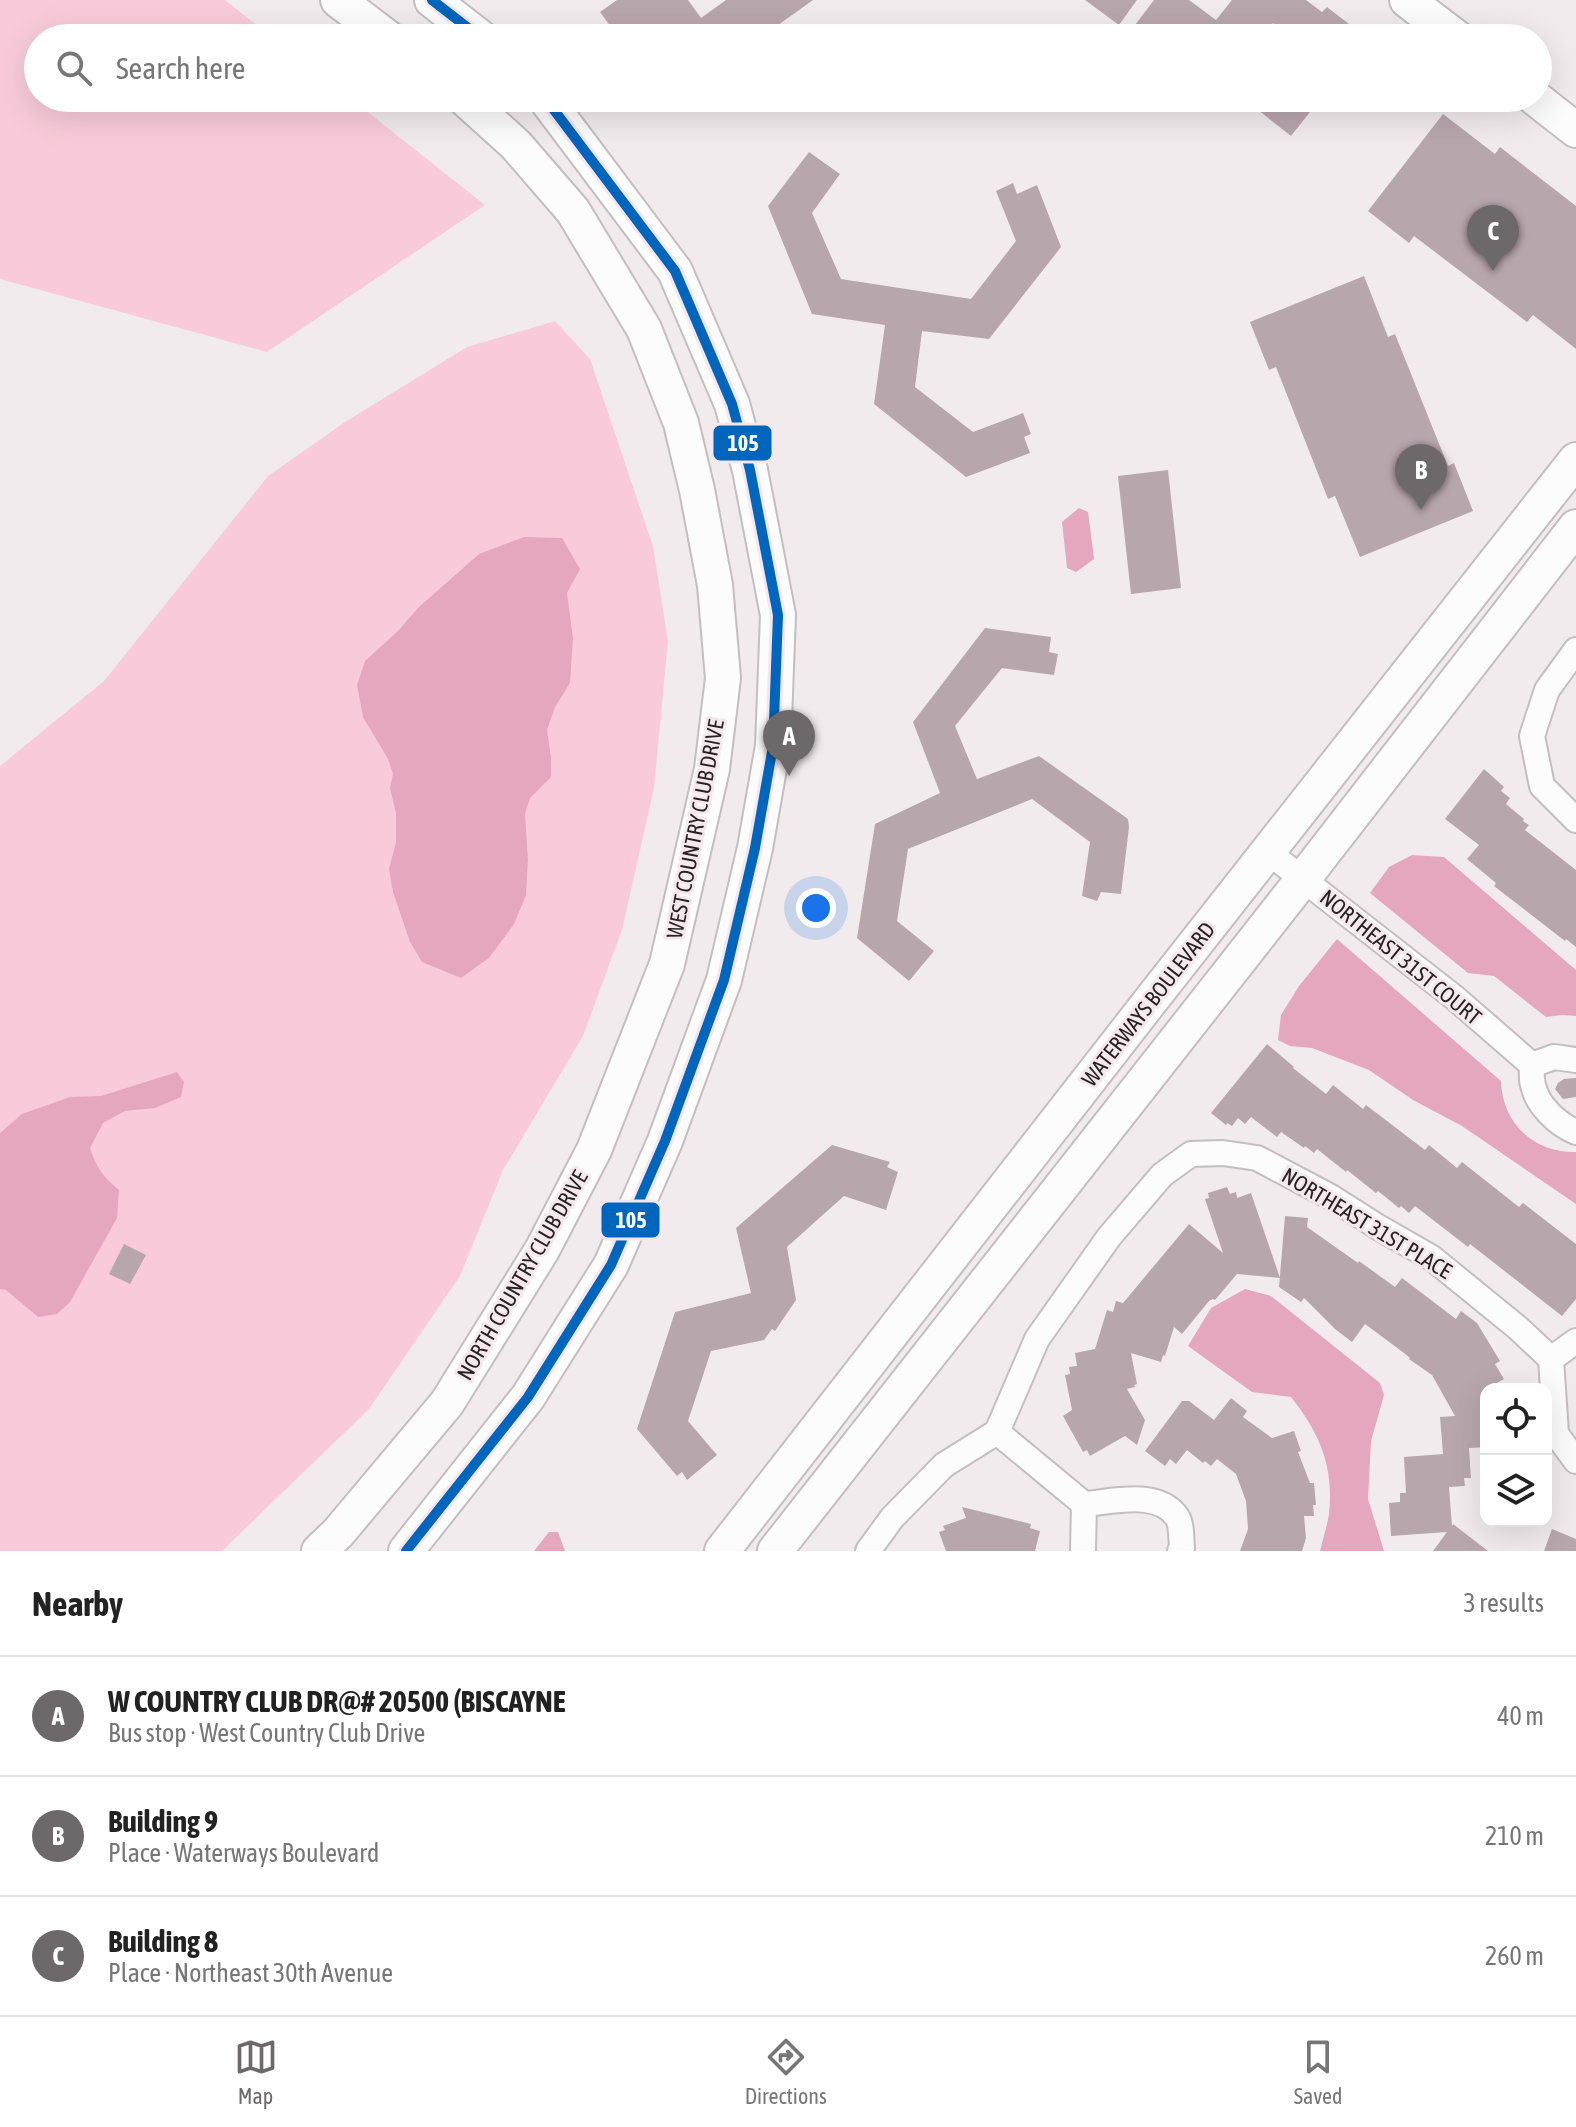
<!DOCTYPE html>
<meta charset="utf-8">
<style>
:root{--surface:#fff;--page:#f6f6f6;--text:#222;--muted:#767676;--line:#e0e0e0;--accent:#6d686a}
body{margin:0;font-family:"Asap Condensed",sans-serif;background:var(--page);color:var(--text)}
.controls{position:absolute;right:24px;bottom:24px;display:grid;overflow:hidden;border-radius:16px;box-shadow:0 8px 32px #0002}
.controls button{width:72px;height:72px;display:grid;place-items:center;padding:0;border:0;border-bottom:2px solid var(--line);background:var(--surface);color:var(--text);font:40px sans-serif}
.you{position:absolute;left:816px;top:908px;width:28px;height:28px;margin:-20px;border:6px solid #fff;border-radius:50%;background:#1a73e8;box-shadow:0 0 0 12px #1a73e833}
.badge{display:grid;place-items:center;width:52px;height:52px;border-radius:50%;background:var(--accent);color:#fff;font-size:26px;font-weight:700}
.pin{position:absolute;translate:-50% -66px;filter:drop-shadow(0 2px 4px #0008)}
.pin::after{content:'';position:absolute;top:42px;width:28px;height:24px;background:inherit;clip-path:polygon(0 0,100% 0,50% 100%)}
.list{margin:0;padding:0;list-style:none}
h2{display:flex;justify-content:space-between;align-items:center;height:104px;margin:0;padding:0 32px;font-size:34px}
h2 small{font-size:26px;font-weight:400;color:var(--muted)}
.list li{display:grid;grid-template-columns:52px 1fr auto;gap:24px;align-items:center;box-sizing:border-box;height:120px;padding:0 32px;border-top:2px solid var(--line)}
.list b{display:block;font-size:30px;white-space:nowrap}
.list p{margin:0;font-size:26px;white-space:nowrap;color:var(--muted)}
.list em{font-size:26px;font-style:normal;color:var(--muted)}
.icon{flex:none;width:44px;height:44px;fill:none;stroke:currentColor;stroke-width:2;stroke-linecap:round;stroke-linejoin:round}
.map{position:relative;flex:none;width:1576px;height:1551px;overflow:hidden}
.search{position:absolute;background:var(--surface);box-shadow:0 8px 32px #0002;left:24px;right:24px;top:24px;height:88px;display:flex;align-items:center;gap:20px;box-sizing:border-box;padding:0 28px;border-radius:44px;color:var(--muted);font-size:30px}
.sheet{height:464px;background:var(--surface)}
nav{display:flex;justify-content:space-around;align-items:center;box-sizing:border-box;height:112px;border-top:2px solid var(--line);background:var(--surface);font-size:22px;color:var(--muted)}
nav a{display:grid;justify-items:center;gap:4px}
nav .on{color:var(--accent)}
.map>svg:first-child{display:block}
.green{fill:#f9cbda}
.water{fill:#e5a7bd}
.building{fill:#b8a6ad}
.lines{fill:none;stroke-linecap:round;stroke-linejoin:round}
.street-casing{stroke:#c4bec0;stroke-width:28}
.secondary-casing{stroke:#c4bec0;stroke-width:38}
.street{stroke:#fdfcfc;stroke-width:24}
.secondary{stroke:#fdfcfc;stroke-width:34}
.bus-1-casing{stroke:#f5e8ec;stroke-width:16}
.bus-1{stroke:#0065bd;stroke-width:10}
.labels{text-anchor:middle;dominant-baseline:central;stroke-width:6;stroke-linejoin:round;paint-order:stroke}
.street-label{font-size:22px;fill:#262223;stroke:#f5e8ec}
.line-badge{stroke:#f5e8ec;stroke-width:3}
.badge-label{font-size:22px;text-anchor:middle;font-weight:bold;fill:#fff}
</style>
<div class="map">
<svg width="1576" height="1551" viewBox="0 0 1576 1551">
<rect width="100%" height="100%" fill="#f2ebed"/>
<path class="green" d="M 0,0 L 225,0 L 273,38 L 38,38 L 38,98 L 350,98 L 485,205 L 267,352 L 0,279 Z
M 555,321 L 590,359 L 653,546 L 668,641 L 654,788 L 622,930 L 583,1036 L 503,1170 L 460,1276 L 369,1409 L 222,1551 L 0,1551 L 0,766 L 104,681 L 268,476 L 345,422 L 467,347 Z"/>
<path class="water" d="M 1079,508 L 1088,512 L 1094,559 L 1076,572 L 1067,568 L 1062,522 Z
M 524,537 L 562,538 L 580,569 L 567,593 L 573,638 L 570,683 L 555,707 L 547,730 L 551,757 L 551,777 L 530,798 L 525,814 L 528,860 L 526,895 L 514,924 L 489,958 L 461,978 L 422,962 L 410,942 L 393,892 L 389,869 L 396,842 L 396,813 L 390,788 L 393,774 L 388,759 L 363,717 L 357,685 L 365,661 L 397,632 L 419,607 L 479,554 Z
M 1412,855 L 1444,857 L 1576,970 L 1576,1016 L 1562,1015 L 1546,1017 L 1494,976 L 1468,973 L 1370,893 L 1389,867 Z
M 1337,939 L 1501,1081 C 1502,1123 1534,1153 1576,1152 L 1576,1204 L 1462,1126 L 1413,1100 L 1369,1070 L 1312,1048 L 1290,1046 L 1278,1040 L 1281,1015 L 1299,986 Z
M 177,1072 L 184,1082 L 181,1097 L 155,1108 L 125,1111 L 103,1123 L 90,1148 C 96,1167 104,1178 119,1190 L 117,1218 L 70,1302 L 57,1314 L 38,1317 L 6,1290 L 0,1289 L 0,1133 L 22,1114 L 70,1097 L 101,1096 Z
M 1245,1289 L 1271,1296 L 1380,1383 L 1384,1395 L 1371,1441 L 1368,1499 L 1384,1551 L 1320,1551 C 1323,1539 1327,1526 1329,1514 C 1334,1466 1320,1434 1291,1397 L 1252,1392 L 1188,1346 L 1211,1308 Z
M 549,1532 L 558,1532 L 565,1551 L 534,1551 Z"/>
<path class="building" d="M 617,0 L 688,0 L 701,18 L 726,0 L 813,0 L 760,38 L 619,38 L 600,12 Z
M 1085,0 L 1137,0 L 1119,25 Z
M 1154,0 L 1189,0 L 1216,20 L 1232,0 L 1306,0 L 1322,12 L 1327,7 L 1367,38 L 1293,38 L 1273,23 L 1262,38 L 1152,38 L 1135,25 Z
M 1243,98 L 1321,98 L 1291,136 Z
M 1443,114 L 1495,154 L 1500,147 L 1576,206 L 1576,349 L 1533,315 L 1527,322 L 1414,236 L 1409,243 L 1368,211 Z
M 809,152 L 840,174 L 812,213 L 841,279 L 971,299 L 1016,241 L 996,191 L 1013,183 L 1017,194 L 1037,185 L 1061,247 L 989,339 L 922,331 L 915,387 L 973,432 L 1023,413 L 1031,434 L 1024,437 L 1030,453 L 966,477 L 874,404 L 885,325 L 812,314 L 768,206 Z
M 1364,276 L 1388,337 L 1395,334 L 1448,466 L 1454,463 L 1473,511 L 1360,557 L 1335,496 L 1328,499 L 1276,367 L 1269,370 L 1250,322 Z
M 1168,470 L 1181,588 L 1131,594 L 1118,476 Z
M 985,628 L 1051,637 L 1049,652 L 1058,654 L 1054,675 L 1002,668 L 955,726 L 977,779 L 1039,756 L 1128,819 L 1129,827 L 1121,894 L 1101,892 L 1097,901 L 1082,896 L 1090,842 L 1032,799 L 908,849 L 897,921 L 934,951 L 909,981 L 857,938 L 875,824 L 940,793 L 913,722 Z
M 1484,769 L 1504,787 L 1501,791 L 1510,798 L 1506,804 L 1524,819 L 1523,821 L 1529,825 L 1525,830 L 1576,870 L 1576,947 L 1566,939 L 1565,941 L 1494,886 L 1496,883 L 1467,859 L 1479,845 L 1445,819 Z
M 1267,1044 L 1294,1067 L 1293,1068 L 1326,1094 L 1333,1085 L 1363,1109 L 1366,1105 L 1425,1150 L 1429,1145 L 1457,1168 L 1462,1162 L 1519,1207 L 1523,1203 L 1576,1244 L 1576,1299 L 1562,1316 L 1470,1244 L 1468,1247 L 1415,1206 L 1409,1213 L 1401,1206 L 1399,1208 L 1378,1191 L 1376,1193 L 1347,1170 L 1346,1172 L 1317,1149 L 1314,1153 L 1305,1146 L 1304,1148 L 1281,1132 L 1277,1137 L 1251,1117 L 1245,1124 L 1238,1118 L 1232,1126 L 1227,1123 L 1226,1125 L 1211,1113 Z
M 1576,1078 L 1576,1097 L 1563,1099 L 1555,1089 L 1558,1083 L 1564,1079 Z
M 832,1145 L 890,1162 L 887,1167 L 898,1172 L 886,1210 L 844,1196 L 787,1247 L 796,1300 L 775,1331 L 772,1329 L 764,1340 L 711,1351 L 688,1421 L 717,1455 L 687,1480 L 682,1472 L 677,1476 L 637,1429 L 675,1312 L 751,1293 L 736,1228 Z
M 1227,1187 L 1230,1194 L 1236,1192 L 1237,1198 L 1251,1193 L 1280,1278 L 1237,1274 L 1215,1300 L 1213,1299 L 1209,1301 L 1182,1334 L 1174,1327 L 1165,1356 L 1163,1355 L 1161,1362 L 1131,1353 L 1137,1384 L 1134,1385 L 1135,1387 L 1127,1389 L 1145,1420 L 1137,1445 L 1125,1436 L 1090,1456 L 1087,1450 L 1083,1452 L 1063,1416 L 1072,1410 L 1065,1375 L 1070,1374 L 1069,1367 L 1077,1366 L 1075,1353 L 1095,1349 L 1107,1310 L 1113,1312 L 1116,1301 L 1123,1303 L 1189,1224 L 1223,1253 L 1205,1199 L 1209,1198 L 1208,1193 Z
M 1285,1216 L 1308,1218 L 1307,1227 L 1358,1263 L 1359,1261 L 1395,1287 L 1402,1278 L 1456,1319 L 1461,1311 L 1477,1323 L 1500,1361 L 1495,1364 L 1504,1379 L 1486,1389 L 1486,1447 L 1469,1448 L 1471,1478 L 1464,1478 L 1465,1486 L 1449,1487 L 1452,1526 L 1453,1524 L 1488,1551 L 1433,1551 L 1447,1532 L 1391,1536 L 1389,1503 L 1400,1502 L 1400,1493 L 1406,1493 L 1404,1457 L 1443,1454 L 1440,1417 L 1455,1416 L 1432,1375 L 1409,1359 L 1410,1358 L 1404,1353 L 1365,1324 L 1352,1342 L 1335,1329 L 1304,1298 L 1301,1302 L 1279,1287 Z
M 124,1244 L 146,1255 L 130,1284 L 109,1274 Z
M 1231,1398 L 1247,1411 L 1243,1417 L 1272,1438 L 1294,1431 L 1301,1451 L 1298,1452 L 1310,1483 L 1314,1483 L 1316,1505 L 1313,1505 L 1314,1516 L 1304,1516 L 1306,1538 L 1302,1551 L 1240,1551 L 1248,1529 L 1246,1501 L 1236,1474 L 1217,1459 L 1211,1466 L 1205,1461 L 1203,1463 L 1187,1450 L 1176,1464 L 1170,1459 L 1165,1466 L 1145,1451 L 1182,1401 L 1189,1401 L 1214,1420 Z
M 962,1507 L 1031,1524 L 1030,1528 L 1040,1531 L 1035,1551 L 946,1551 L 939,1532 L 945,1530 L 943,1526 L 966,1518 Z
M 1552,1529 L 1576,1539 L 1576,1551 L 1544,1551 Z"/>
<g class="lines">
<defs>
<path id="street" d="M 1576,650 L 1547,690 L 1532,736 L 1542,786 L 1576,820
M 1268,852 L 1455,998 L 1532,1065 C 1532,1071 1531,1078 1533,1085 C 1537,1105 1557,1124 1576,1132
M 1532,1065 L 1554,1057 L 1576,1060
M 1551,1359 L 1576,1341
M 997,1432 L 1084,1504
M 1084,1504 C 1112,1502 1158,1489 1177,1517 C 1182,1524 1181,1539 1182,1548 L 1180,1551
M 868,1551 L 892,1518 L 944,1465 L 997,1432 L 1037,1339 L 1109,1237 L 1162,1175 L 1191,1154 L 1223,1153 L 1257,1158 L 1331,1197 L 1378,1227 L 1432,1258 L 1518,1328 L 1551,1359 L 1556,1434 L 1576,1461
M 1083,1551 L 1084,1504"/>
<path id="secondary" d="M 338,0 L 388,38
M 432,0 L 481,38
M 1407,0 L 1457,38
M 1535,98 L 1576,130
M 319,1551 L 338,1533 L 447,1403 L 542,1250 L 594,1150 L 667,964 L 712,769 L 723,678 L 715,585 L 697,490 L 681,423 L 644,329 L 573,211 L 516,145 L 464,98
M 406,1551 L 528,1397 L 611,1265 L 665,1141 L 724,980 L 755,848 L 773,746 L 778,615 L 750,470 L 732,404 L 675,271 L 545,98
M 722,1551 L 1155,995 L 1576,460
M 775,1551 L 1303,879 L 1576,527"/>
</defs>
<use href="#street" class="street-casing"/>
<use href="#secondary" class="secondary-casing"/>
<use href="#street" class="street"/>
<use href="#secondary" class="secondary"/>
<defs>
<path id="bus-1" d="M 432,0 L 481,38
M 406,1551 L 528,1397 L 611,1265 L 665,1141 L 724,980 L 755,848 L 773,746 L 778,615 L 750,470 L 732,404 L 675,271 L 545,98"/>
</defs>
<use href="#bus-1" class="bus-1-casing"/>
<use href="#bus-1" class="bus-1"/>
</g>
<g class="labels">
<g class="street-label">
<text transform="translate(695 829) rotate(-79)">WEST COUNTRY CLUB DRIVE</text>
<text transform="translate(1401 957) rotate(39)">NORTHEAST 31ST COURT</text>
<text transform="translate(1148 1004) rotate(-52)">WATERWAYS BOULEVARD</text>
<text transform="translate(1367 1223) rotate(31)">NORTHEAST 31ST PLACE</text>
<text transform="translate(522 1275) rotate(-60)">NORTH COUNTRY CLUB DRIVE</text>
</g>
</g>
<g class="line-badge">
<rect x="712" y="424" width="61" height="38" rx="8" fill="#0065bd"/>
<rect x="600" y="1201" width="61" height="38" rx="8" fill="#0065bd"/>
</g>
<g class="badge-label">
<text x="743" y="451">105</text>
<text x="631" y="1228">105</text>
</g>
</svg>
<div class="controls">
<button><svg class="icon" aria-label="locate" viewBox="0 0 24 24"><circle cx="12" cy="12" r="6"/><path d="M12 2v4M12 18v4M2 12h4M18 12h4"/></svg></button>
<button><svg class="icon" aria-label="layers" viewBox="0 0 24 24"><path d="M12 4l9 5-9 5-9-5zM3 14l9 5 9-5"/></svg></button>
</div>
<div class="you"></div>
<div class="pin badge" style="left:789px;top:776px">A</div>
<div class="pin badge" style="left:1421px;top:510px">B</div>
<div class="pin badge" style="left:1493px;top:271px">C</div>
<div class="search"><svg class="icon" aria-label="search" viewBox="0 0 24 24"><circle cx="10" cy="10" r="6"/><path d="M15 15l6 6"/></svg>Search here</div>
</div>
<section class="sheet">
<h2>Nearby<small>3 results</small></h2>
<ul class="list">
<li><span class="badge">A</span><div><b>W COUNTRY CLUB DR@# 20500 (BISCAYNE</b><p>Bus stop · West Country Club Drive</p></div><em>40 m</em></li>
<li><span class="badge">B</span><div><b>Building 9</b><p>Place · Waterways Boulevard</p></div><em>210 m</em></li>
<li><span class="badge">C</span><div><b>Building 8</b><p>Place · Northeast 30th Avenue</p></div><em>260 m</em></li>
</ul>
</section>
<nav>
<a class="on"><svg class="icon" aria-label="map" viewBox="0 0 24 24"><path d="M3 6l6-2 6 2 6-2v14l-6 2-6-2-6 2zM9 4v14M15 6v14"/></svg>Map</a>
<a><svg class="icon" aria-label="directions" viewBox="0 0 24 24"><path d="M12 3l9 9-9 9-9-9zM9 14v-3h6M13 9l2 2-2 2"/></svg>Directions</a>
<a><svg class="icon" aria-label="saved" viewBox="0 0 24 24"><path d="M7 4h10v16l-5-4-5 4z"/></svg>Saved</a>
</nav>
